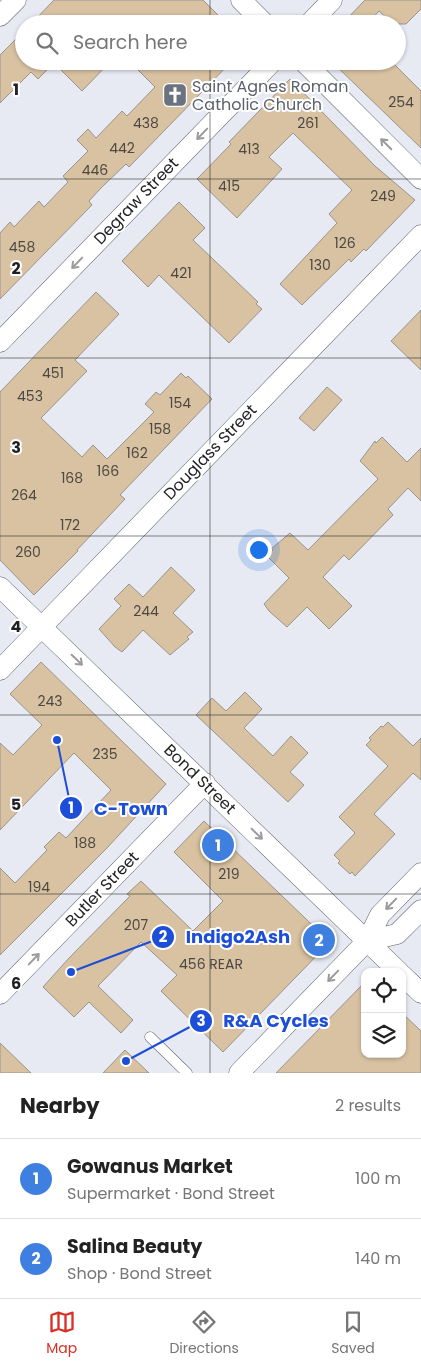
<!DOCTYPE html>
<meta charset="utf-8">
<style>
:root{--surface:#fff;--page:#f6f6f6;--text:#222;--muted:#767676;--line:#e0e0e0;--accent:#d93025}
body{margin:0;font-family:Poppins,sans-serif;background:var(--page);color:var(--text)}
.controls{position:absolute;right:15px;bottom:15px;display:grid;overflow:hidden;border-radius:10px;box-shadow:0 1px 4px #0004}
.controls button{width:45px;height:45px;display:grid;place-items:center;padding:0;border:0;border-bottom:1px solid var(--line);background:var(--surface);color:var(--text);font:25px sans-serif}
.you{position:absolute;left:258px;top:549px;width:18px;height:18px;margin:-12px;border:4px solid #fff;border-radius:50%;background:#1a73e8;box-shadow:0 0 0 8px #1a73e833}
.badge{display:grid;place-items:center;width:32px;height:32px;border-radius:50%;background:var(--accent);color:#fff;font-size:16px;font-weight:700}
.pin{position:absolute;translate:-50% -50%;border:2px solid #fff;box-shadow:0 1px 5px #0006}
.list{margin:0;padding:0;list-style:none}
h2{display:flex;justify-content:space-between;align-items:center;height:65px;margin:0;padding:0 20px;font-size:21px}
h2 small{font-size:16px;font-weight:400;color:var(--muted)}
.list li{display:grid;grid-template-columns:32px 1fr auto;gap:15px;align-items:center;box-sizing:border-box;height:80px;padding:0 20px;border-top:1px solid var(--line)}
.list b{display:block;font-size:19px;white-space:nowrap}
.list p{margin:0;font-size:16px;white-space:nowrap;color:var(--muted)}
.list em{font-size:16px;font-style:normal;color:var(--muted)}
.icon{flex:none;width:28px;height:28px;fill:none;stroke:currentColor;stroke-width:2;stroke-linecap:round;stroke-linejoin:round}
.map{position:relative;flex:none;width:421px;height:1073px;overflow:hidden}
.search{position:absolute;background:var(--surface);box-shadow:0 1px 4px #0004;left:15px;right:15px;top:15px;height:55px;display:flex;align-items:center;gap:12px;box-sizing:border-box;padding:0 18px;border-radius:28px;color:var(--muted);font-size:19px}
.sheet{height:225px;background:var(--surface)}
nav{display:flex;justify-content:space-around;align-items:center;box-sizing:border-box;height:70px;border-top:1px solid var(--line);background:var(--surface);font-size:14px;color:var(--muted)}
nav a{display:grid;justify-items:center;gap:2px}
nav .on{color:var(--accent)}
.map>svg:first-child{display:block}
.building{fill:#d8c2a2;stroke:#99948d}
.lines{fill:none;stroke-linecap:round;stroke-linejoin:round}
.service-casing{stroke:#5e6067;stroke-width:11}
.minor-casing{stroke:#5e6067;stroke-width:21}
.service{stroke:#fff;stroke-width:10}
.minor{stroke:#fff;stroke-width:20}
.oneway{stroke:#9a9b9c}
.grid{fill:none;stroke:#1f2023;stroke-width:1;stroke-opacity:0.55}
.labels{text-anchor:middle;dominant-baseline:central;stroke-width:4;stroke-linejoin:round;paint-order:stroke}
.number-label{font-size:14px;fill:#4d4843}
.worship-label{font-size:16px;fill:#5b616d;stroke:#fff;text-anchor:start}
.street-label{font-size:16px;fill:#1f2023;stroke:#fff}
.grid-label{font-size:16px;text-anchor:middle;font-weight:bold;fill:#1f2023;stroke:#fff;stroke-width:4;stroke-linejoin:round;paint-order:stroke}
.leader{fill:none;stroke:#1d4ed8;stroke-width:2}
.callout-dot{fill:#1d4ed8;stroke:#fff;stroke-width:2}
.mark-label{font-size:15px;text-anchor:middle;font-weight:bold;fill:#fff}
.callout-label{font-size:18px;text-anchor:middle;font-weight:bold;fill:#1d4ed8;stroke:#fff;stroke-width:4;stroke-linejoin:round;paint-order:stroke}
</style>
<div class="map">
<svg width="421" height="1073" viewBox="0 0 421 1073">
<rect width="100%" height="100%" fill="#e8eaf3"/>
<path class="building" d="M 54,0 L 203,0 L 227,24 L 31,24 Z
M 365,0 L 421,0 L 421,9 L 406,24 L 393,24 L 379,11 L 367,24 L 342,24 Z
M 24,31 L 24,61 L 111,61 L 82,91 L 54,63 L 38,79 L 31,72 L 0,103 L 0,55 Z
M 129,61 L 232,61 L 129,167 L 126,164 L 101,188 L 89,201 L 92,205 L 0,299 L 0,233 L 10,222 L 14,227 L 39,201 L 44,207 L 68,182 L 63,176 L 88,151 L 77,140 L 88,129 L 96,138 L 122,111 L 127,116 L 155,87 Z
M 331,61 L 391,61 L 421,91 L 421,148 Z
M 290,79 L 375,166 L 415,200 L 366,251 L 364,249 L 351,262 L 349,259 L 302,305 L 280,284 L 337,223 L 329,214 L 352,190 L 293,133 L 269,157 L 282,169 L 237,218 L 197,179 L 231,144 L 229,142 Z
M 179,202 L 205,228 L 193,240 L 258,302 L 256,304 L 262,309 L 229,343 L 159,275 L 148,287 L 122,261 Z
M 96,292 L 119,314 L 75,360 L 87,371 L 41,418 L 82,457 L 93,445 L 107,459 L 154,412 L 145,404 L 156,392 L 160,395 L 181,373 L 186,378 L 188,376 L 212,399 L 120,495 L 125,499 L 77,550 L 78,551 L 34,595 L 0,560 L 0,392 Z
M 421,310 L 421,370 L 391,341 Z
M 327,387 L 342,400 L 314,431 L 299,418 Z
M 382,437 L 407,462 L 421,448 L 421,501 L 408,488 L 388,509 L 393,515 L 349,560 L 344,555 L 323,577 L 352,606 L 329,629 L 307,607 L 287,627 L 269,611 L 264,604 L 289,578 L 267,556 L 273,550 L 271,549 L 290,533 L 308,550 L 378,479 L 360,461 L 375,441 L 376,443 Z
M 171,567 L 195,590 L 173,613 L 193,632 L 187,637 L 189,639 L 170,655 L 143,630 L 122,652 L 115,647 L 99,629 L 121,606 L 114,599 L 129,584 L 143,597 Z
M 41,662 L 166,784 L 107,848 L 0,955 L 0,868 L 15,883 L 47,850 L 44,847 L 59,832 L 66,838 L 111,790 L 74,753 L 0,830 L 0,743 L 13,755 L 42,725 L 10,694 Z
M 245,692 L 262,709 L 244,728 L 273,756 L 291,736 L 308,753 L 290,772 L 304,785 L 288,802 L 196,715 L 212,698 L 226,711 Z
M 388,722 L 413,746 L 421,738 L 421,780 L 413,773 L 374,814 L 395,834 L 355,876 L 352,872 L 350,874 L 338,863 L 340,861 L 334,855 L 355,833 L 339,817 L 388,766 L 366,745 L 371,740 L 369,738 L 381,726 L 383,727 Z
M 204,821 L 330,942 L 223,1052 L 161,991 L 177,975 L 141,942 L 98,986 L 133,1020 L 121,1033 L 89,1002 L 74,1017 L 43,987 L 69,958 L 130,896 L 127,894 L 141,881 L 193,931 L 223,901 L 174,852 Z
M 365,982 L 365,1054 L 402,1054 L 402,1013 L 421,1031 L 421,1073 L 276,1073 Z
M 0,1043 L 31,1073 L 0,1073 Z
M 125,1050 L 149,1073 L 103,1073 Z"/>
<g class="lines">
<defs>
<path id="service" d="M 150,1037 L 187,1073"/>
<path id="minor" d="M 241,0 L 265,24
M 0,16 L 16,0
M 309,24 L 332,0
M 303,61 L 421,179
M 0,342 L 273,61
M 0,587 L 399,972
M 0,670 L 421,235
M 367,941 L 397,934 L 421,910
M 402,975 L 421,993
M 0,994 L 205,783
M 239,1073 L 367,941 L 380,915 L 421,873"/>
</defs>
<use href="#service" class="service-casing"/>
<use href="#minor" class="minor-casing"/>
<use href="#service" class="service"/>
<use href="#minor" class="minor"/>
</g>
<defs><path id="oneway-shaft" d="M-6 0H5M1.5-3L5.5 0L1.5 3" fill="none" stroke-width="1.6" stroke-linecap="round" stroke-linejoin="round" transform="scale(1.25)"/></defs>
<g class="oneway">
<use href="#oneway-shaft" transform="translate(202 134) rotate(134)"/>
<use href="#oneway-shaft" transform="translate(386 144) rotate(-135)"/>
<use href="#oneway-shaft" transform="translate(77 263) rotate(134)"/>
<use href="#oneway-shaft" transform="translate(77 660) rotate(44)"/>
<use href="#oneway-shaft" transform="translate(257 834) rotate(44)"/>
<use href="#oneway-shaft" transform="translate(391 904) rotate(134)"/>
<use href="#oneway-shaft" transform="translate(34 959) rotate(-46)"/>
<use href="#oneway-shaft" transform="translate(333 976) rotate(134)"/>
</g>
<path class="grid" d="M 210,0 L 210,24M 210,61 L 210,1073M 0,179 L 421,179M 0,358 L 421,358M 0,536 L 421,536M 0,715 L 421,715M 0,894 L 421,894"/>
<defs>
<symbol id="church-square" viewBox="-11 -11 22 22"><rect x="-9" y="-9" width="18" height="18" rx="4" fill="#6b7280" stroke="#fff"/><path d="M-1.2-6h2.4v3.5h3.3v2.4h-3.3V6h-2.4V-.1h-3.3v-2.4h3.3Z" fill="#fff"/></symbol>
</defs>
<g fill-rule="evenodd">
<use href="#church-square" x="161" y="81" width="28" height="28"/>
</g>
<g class="labels">
<g class="number-label">
<text x="401" y="102">254</text>
<text x="146" y="123">438</text>
<text x="308" y="123">261</text>
<text x="122" y="148">442</text>
<text x="249" y="149">413</text>
<text x="95" y="170">446</text>
<text x="229" y="186">415</text>
<text x="383" y="196">249</text>
<text x="345" y="243">126</text>
<text x="22" y="247">458</text>
<text x="320" y="265">130</text>
<text x="181" y="273">421</text>
<text x="53" y="373">451</text>
<text x="30" y="396">453</text>
<text x="180" y="403">154</text>
<text x="160" y="429">158</text>
<text x="137" y="453">162</text>
<text x="108" y="471">166</text>
<text x="72" y="478">168</text>
<text x="24" y="495">264</text>
<text x="70" y="525">172</text>
<text x="28" y="552">260</text>
<text x="146" y="611">244</text>
<text x="50" y="701">243</text>
<text x="105" y="754">235</text>
<text x="85" y="843">188</text>
<text x="229" y="874">219</text>
<text x="39" y="887">194</text>
<text x="136" y="925">207</text>
<text x="211" y="964">456 REAR</text>
</g>
<g class="worship-label">
<text x="192" y="86">Saint Agnes Roman<tspan x="192" dy="18">Catholic Church</tspan></text>
</g>
<g class="street-label">
<text transform="translate(136 201) rotate(-46)">Degraw Street</text>
<text transform="translate(210 452) rotate(-46)">Douglass Street</text>
<text transform="translate(200 779) rotate(44)">Bond Street</text>
<text transform="translate(102 889) rotate(-46)">Butler Street</text>
</g>
</g>
<g class="grid-label">
<text x="16" y="95">1</text>
<text x="16" y="274">2</text>
<text x="16" y="453">3</text>
<text x="16" y="632">4</text>
<text x="16" y="810">5</text>
<text x="16" y="989">6</text>
</g>
<path class="leader" d="M57 740L71 808M71 972L163 937M126 1061L201 1021"/>
<g class="callout-dot">
<circle cx="57" cy="740" r="5"/>
<circle cx="71" cy="972" r="5"/>
<circle cx="126" cy="1061" r="5"/>
<circle cx="71" cy="808" r="12"/>
<circle cx="163" cy="937" r="12"/>
<circle cx="201" cy="1021" r="12"/>
</g>
<g class="mark-label">
<text x="71" y="813">1</text>
<text x="163" y="942">2</text>
<text x="201" y="1026">3</text>
</g>
<g class="callout-label">
<text x="131" y="815">C-Town</text>
<text x="238" y="943">Indigo2Ash</text>
<text x="276" y="1027">R&amp;A Cycles</text>
</g>
</svg>
<div class="controls">
<button><svg class="icon" aria-label="locate" viewBox="0 0 24 24"><circle cx="12" cy="12" r="6"/><path d="M12 2v4M12 18v4M2 12h4M18 12h4"/></svg></button>
<button><svg class="icon" aria-label="layers" viewBox="0 0 24 24"><path d="M12 4l9 5-9 5-9-5zM3 14l9 5 9-5"/></svg></button>
</div>
<div class="you"></div>
<div class="pin badge" style="left:218px;top:845px;background:#3f7fe0">1</div>
<div class="pin badge" style="left:319px;top:940px;background:#3f7fe0">2</div>
<div class="search"><svg class="icon" aria-label="search" viewBox="0 0 24 24"><circle cx="10" cy="10" r="6"/><path d="M15 15l6 6"/></svg>Search here</div>
</div>
<section class="sheet">
<h2>Nearby<small>2 results</small></h2>
<ul class="list">
<li><span class="badge" style="background:#3f7fe0">1</span><div><b>Gowanus Market</b><p>Supermarket · Bond Street</p></div><em>100 m</em></li>
<li><span class="badge" style="background:#3f7fe0">2</span><div><b>Salina Beauty</b><p>Shop · Bond Street</p></div><em>140 m</em></li>
</ul>
</section>
<nav>
<a class="on"><svg class="icon" aria-label="map" viewBox="0 0 24 24"><path d="M3 6l6-2 6 2 6-2v14l-6 2-6-2-6 2zM9 4v14M15 6v14"/></svg>Map</a>
<a><svg class="icon" aria-label="directions" viewBox="0 0 24 24"><path d="M12 3l9 9-9 9-9-9zM9 14v-3h6M13 9l2 2-2 2"/></svg>Directions</a>
<a><svg class="icon" aria-label="saved" viewBox="0 0 24 24"><path d="M7 4h10v16l-5-4-5 4z"/></svg>Saved</a>
</nav>
